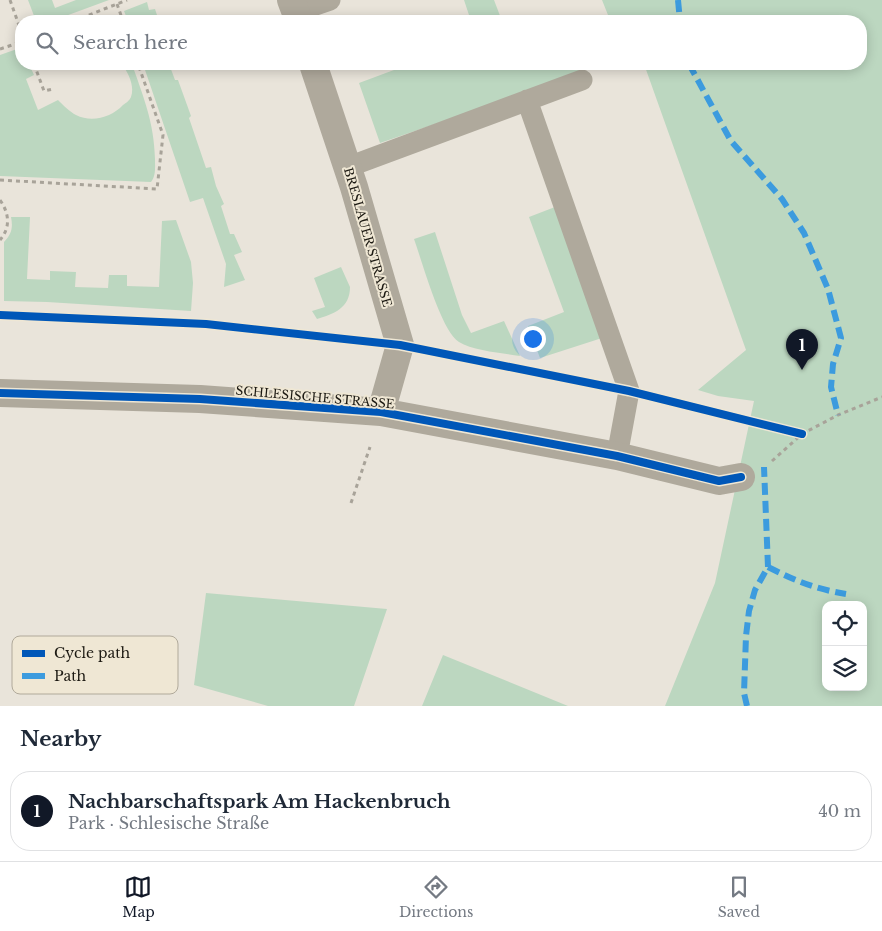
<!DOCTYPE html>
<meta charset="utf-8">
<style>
:root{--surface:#fff;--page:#f2f2f3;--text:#1f2937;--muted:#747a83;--line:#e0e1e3;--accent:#111827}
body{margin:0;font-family:"Libre Baskerville",serif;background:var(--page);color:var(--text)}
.controls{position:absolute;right:15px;bottom:15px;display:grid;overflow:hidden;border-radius:10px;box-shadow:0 2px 12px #0003}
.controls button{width:45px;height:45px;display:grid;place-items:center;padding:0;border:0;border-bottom:1px solid var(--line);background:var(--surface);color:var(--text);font:25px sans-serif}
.you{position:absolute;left:532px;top:338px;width:18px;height:18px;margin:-12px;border:4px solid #fff;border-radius:50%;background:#1a73e8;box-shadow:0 0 0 8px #1a73e833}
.badge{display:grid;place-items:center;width:32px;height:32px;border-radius:50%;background:var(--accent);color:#fff;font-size:16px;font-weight:700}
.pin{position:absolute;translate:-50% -41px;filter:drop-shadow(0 1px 2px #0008)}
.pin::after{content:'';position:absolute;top:26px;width:18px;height:15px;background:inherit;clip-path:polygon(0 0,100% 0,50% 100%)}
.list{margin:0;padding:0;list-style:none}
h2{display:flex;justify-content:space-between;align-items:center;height:65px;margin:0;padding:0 20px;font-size:21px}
h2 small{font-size:16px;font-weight:400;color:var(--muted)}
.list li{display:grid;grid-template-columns:32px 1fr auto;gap:15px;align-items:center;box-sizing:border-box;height:80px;margin:0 10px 10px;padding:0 10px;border:1px solid var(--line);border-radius:20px}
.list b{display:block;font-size:19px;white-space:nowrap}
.list p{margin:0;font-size:16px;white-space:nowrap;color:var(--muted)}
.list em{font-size:16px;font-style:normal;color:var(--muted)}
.icon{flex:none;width:28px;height:28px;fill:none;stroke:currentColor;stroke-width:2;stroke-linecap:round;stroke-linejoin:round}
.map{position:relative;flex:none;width:882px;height:706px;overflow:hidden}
.search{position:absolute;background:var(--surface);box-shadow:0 2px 12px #0003;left:15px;right:15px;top:15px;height:55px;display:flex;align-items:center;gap:12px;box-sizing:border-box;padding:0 18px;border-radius:20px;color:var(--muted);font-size:19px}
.sheet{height:155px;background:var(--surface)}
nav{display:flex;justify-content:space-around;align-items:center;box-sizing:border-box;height:70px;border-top:1px solid var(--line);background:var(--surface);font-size:14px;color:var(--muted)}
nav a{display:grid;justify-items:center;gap:2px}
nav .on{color:var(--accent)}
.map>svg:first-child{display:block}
.green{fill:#bcd7c0;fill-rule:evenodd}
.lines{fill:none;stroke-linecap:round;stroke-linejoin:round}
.path{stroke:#a8a399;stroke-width:3;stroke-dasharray:4 4;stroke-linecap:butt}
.service{stroke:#afa99c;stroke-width:21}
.minor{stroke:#afa99c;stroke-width:28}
.quiet{stroke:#3c9bde;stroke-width:6;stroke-dasharray:12 6;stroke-linecap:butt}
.cycleway-casing{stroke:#efe7d4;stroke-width:11}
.cycleway{stroke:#0057b8;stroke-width:8}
.labels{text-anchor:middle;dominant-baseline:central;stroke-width:4;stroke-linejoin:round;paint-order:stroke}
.street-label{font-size:12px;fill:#1c1912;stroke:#efe7d4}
.key{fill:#efe7d4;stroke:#b0a99a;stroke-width:1}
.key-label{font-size:14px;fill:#1c1912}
</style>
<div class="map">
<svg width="882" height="706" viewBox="0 0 882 706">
<rect width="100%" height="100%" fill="#e9e4da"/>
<path class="green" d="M 28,0 L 52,0 L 55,8 L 76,0 L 109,0 L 52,21 L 36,21 Z
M 464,0 L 494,0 L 502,21 L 471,21 Z
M 602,0 L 882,0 L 882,706 L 665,706 L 715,583 L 754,401 L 718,396 L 698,390 L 746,350 L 644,64 L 861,64 L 861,21 L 590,21 L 608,15 ZM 826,605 L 863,605 L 863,687 L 826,687 Z
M 147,2 L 149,10 L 155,9 L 159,21 L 128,21 L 124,11 Z
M 17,49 L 18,54 L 21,52 L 21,64 L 29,64 L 34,75 L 26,79 L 38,110 L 58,100 C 63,105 70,112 76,115 C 92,123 112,117 123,105 C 126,103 130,100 131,97 C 135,85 128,73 122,64 L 132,64 C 144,99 154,122 155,159 C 155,167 156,176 151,182 L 0,176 L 0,55 Z
M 143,64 L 169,64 L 175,80 L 178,80 L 191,116 L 189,118 L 206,168 L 211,167 L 216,186 L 224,204 L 221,206 L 230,234 L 234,234 L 242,252 L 234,255 L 245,280 L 224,287 L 226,264 L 203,198 L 190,202 Z
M 410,64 L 598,64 L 528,92 L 380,143 L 359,83 Z
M 555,207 L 602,338 L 540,358 L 528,326 L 564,312 L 529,217 Z
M 11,217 L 30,217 L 27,279 L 50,280 L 50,271 L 76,272 L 75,287 L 108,288 L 109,275 L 127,275 L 127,286 L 159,287 L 162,221 L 176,220 L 191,262 L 193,283 L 191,311 L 47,302 L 4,301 L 4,242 C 12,234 13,227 11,217 Z
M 435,232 L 462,315 L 471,333 L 504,321 L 520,356 C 503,353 473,351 459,342 C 441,331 422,261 414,239 Z
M 341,267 L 350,287 C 350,308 334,314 317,319 L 312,311 L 325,307 L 314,278 Z
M 206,593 L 387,609 L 354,706 L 268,706 L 194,685 Z
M 443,655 L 568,706 L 422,706 Z"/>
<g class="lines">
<path class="path" d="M 10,0 L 21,31
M 117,4 L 123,21
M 74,21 L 127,0
M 0,49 L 21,42
M 34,64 L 44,91 L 53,89
M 0,180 L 157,189 L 163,135 L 138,64
M 0,200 C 9,213 11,227 0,240
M 772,461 L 802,434 L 838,415 L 882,397
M 351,503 L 370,447"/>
<path class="service" d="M 295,12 L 330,0
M 527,100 L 629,391 L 617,456
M 348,167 L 582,80"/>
<path class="minor" d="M 291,0 L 299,21
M 313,64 L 354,187 L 400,345 L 381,412
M 0,393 L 200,399 L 381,412 L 617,456 L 719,481 L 741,477"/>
<path class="quiet" d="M 678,0 L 680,21
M 689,64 L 731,141 L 782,199 L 804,233 L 828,289 L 841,338 L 833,364 L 831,387 L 838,415
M 768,567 C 796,581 815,589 846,594
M 747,706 L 744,693 L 746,636 L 749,611 L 755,590 L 768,567 L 764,467"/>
<defs>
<path id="cycleway" d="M 0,315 L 206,324 L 400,345 L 629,391 L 802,434
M 0,393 L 200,399 L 381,412 L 617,456 L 719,481 L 741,477"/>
</defs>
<use href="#cycleway" class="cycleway-casing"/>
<use href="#cycleway" class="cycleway"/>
</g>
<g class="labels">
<g class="street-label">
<text transform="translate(368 237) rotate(74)">BRESLAUER STRASSE</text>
<text transform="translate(315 397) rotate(5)">SCHLESISCHE STRASSE</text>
</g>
</g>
<rect x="12" y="636" width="166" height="58" rx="8" class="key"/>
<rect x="22" y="650" width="23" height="7" fill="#0057b8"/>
<rect x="22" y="673" width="23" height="6" fill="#3c9bde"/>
<g class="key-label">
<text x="54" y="658">Cycle path</text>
<text x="54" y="681">Path</text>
</g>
</svg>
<div class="controls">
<button><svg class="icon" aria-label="locate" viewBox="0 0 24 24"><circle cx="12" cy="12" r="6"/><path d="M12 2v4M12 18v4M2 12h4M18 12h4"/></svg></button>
<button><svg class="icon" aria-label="layers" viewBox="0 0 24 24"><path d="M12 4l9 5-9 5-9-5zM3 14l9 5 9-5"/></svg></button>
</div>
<div class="you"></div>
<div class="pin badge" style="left:802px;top:370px">1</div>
<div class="search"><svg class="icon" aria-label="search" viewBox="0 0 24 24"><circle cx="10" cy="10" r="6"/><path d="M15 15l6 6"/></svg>Search here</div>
</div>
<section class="sheet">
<h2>Nearby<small></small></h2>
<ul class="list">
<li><span class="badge">1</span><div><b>Nachbarschaftspark Am Hackenbruch</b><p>Park · Schlesische Straße</p></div><em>40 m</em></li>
</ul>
</section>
<nav>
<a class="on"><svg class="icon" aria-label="map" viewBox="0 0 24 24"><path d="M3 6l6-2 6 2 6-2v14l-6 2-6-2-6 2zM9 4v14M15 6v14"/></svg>Map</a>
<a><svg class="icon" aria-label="directions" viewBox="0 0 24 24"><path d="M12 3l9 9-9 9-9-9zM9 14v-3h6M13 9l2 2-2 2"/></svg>Directions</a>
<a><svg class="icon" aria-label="saved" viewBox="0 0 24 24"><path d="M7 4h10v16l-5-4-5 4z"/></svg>Saved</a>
</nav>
